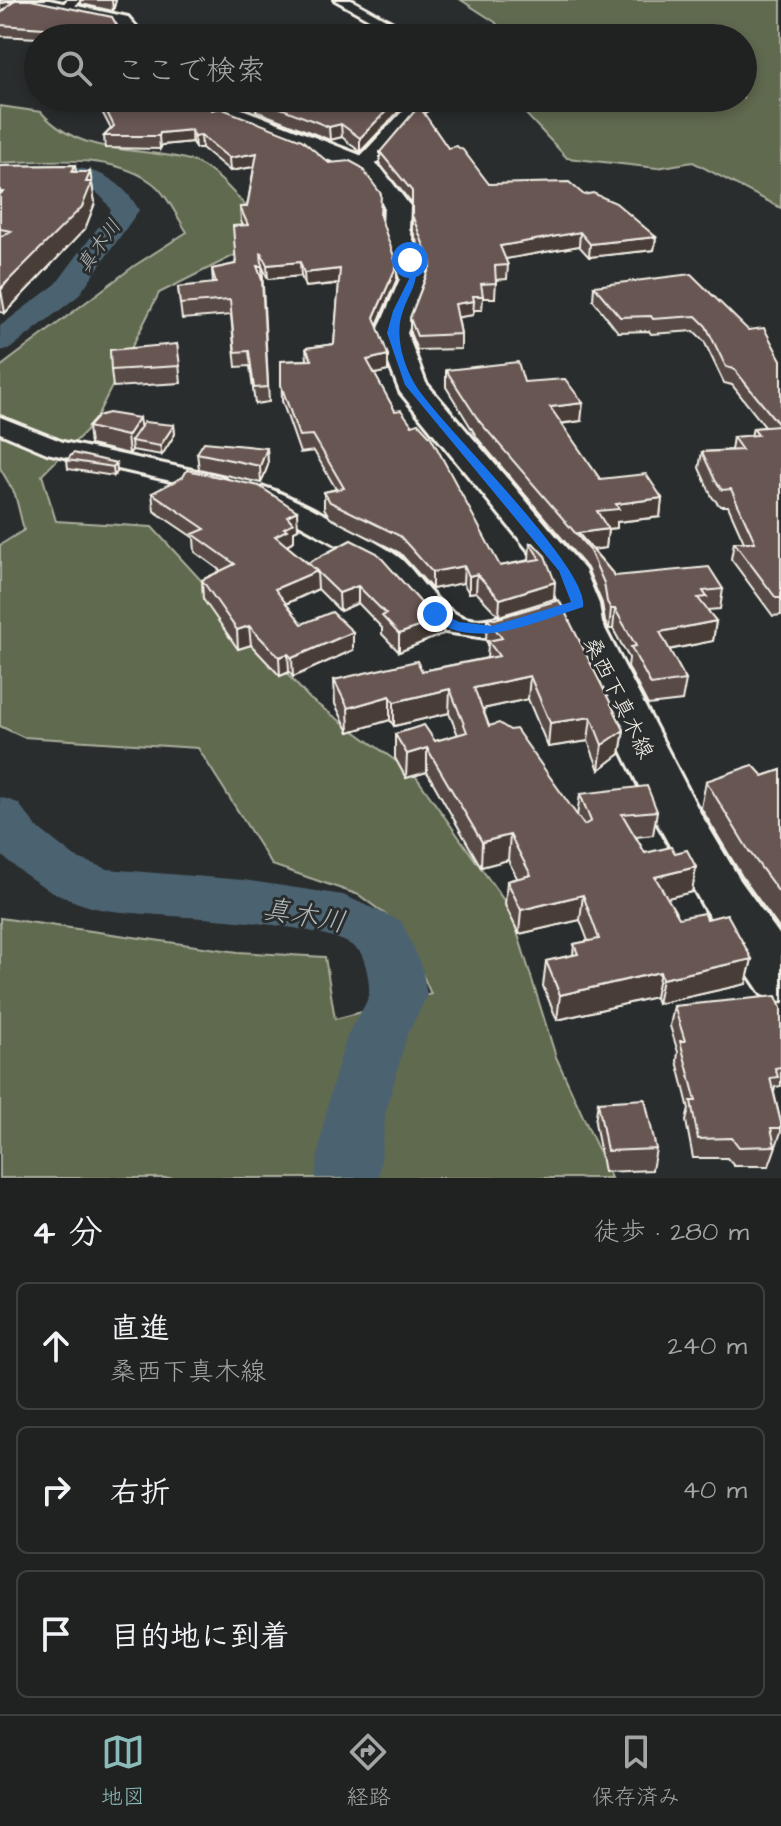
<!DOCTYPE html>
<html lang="ja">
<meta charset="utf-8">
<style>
:root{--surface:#202222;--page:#2d2f2f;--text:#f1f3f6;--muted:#a2a4a5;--line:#3d3f40;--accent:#8bbbb9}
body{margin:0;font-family:"Architects Daughter","Klee One",sans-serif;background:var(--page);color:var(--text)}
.stop{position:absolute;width:24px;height:24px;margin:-18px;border:6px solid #1a73e8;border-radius:50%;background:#fff}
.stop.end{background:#1a73e8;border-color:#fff;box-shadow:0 2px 8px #0008}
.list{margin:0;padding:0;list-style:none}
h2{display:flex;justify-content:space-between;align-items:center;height:104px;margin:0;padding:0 32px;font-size:34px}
h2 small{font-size:26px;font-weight:400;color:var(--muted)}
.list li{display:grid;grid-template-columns:52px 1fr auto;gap:24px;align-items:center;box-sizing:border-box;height:128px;margin:0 16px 16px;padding:0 16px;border:2px solid var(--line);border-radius:12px}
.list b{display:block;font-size:30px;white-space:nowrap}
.list p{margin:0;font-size:26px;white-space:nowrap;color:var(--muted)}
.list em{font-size:26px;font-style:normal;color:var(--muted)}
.icon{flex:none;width:44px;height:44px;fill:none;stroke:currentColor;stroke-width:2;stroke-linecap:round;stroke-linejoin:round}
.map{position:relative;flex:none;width:781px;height:1178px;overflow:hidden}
.search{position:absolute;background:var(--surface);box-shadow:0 4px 12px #0003;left:24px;right:24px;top:24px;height:88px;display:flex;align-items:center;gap:20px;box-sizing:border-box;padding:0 28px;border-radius:44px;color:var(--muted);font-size:30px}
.sheet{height:536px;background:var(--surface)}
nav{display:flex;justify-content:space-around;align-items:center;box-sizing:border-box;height:112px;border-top:2px solid var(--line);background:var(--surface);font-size:22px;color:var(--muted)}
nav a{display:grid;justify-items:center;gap:4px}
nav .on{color:var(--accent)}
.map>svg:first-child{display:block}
.green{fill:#616a50;stroke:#aaae9c;stroke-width:2}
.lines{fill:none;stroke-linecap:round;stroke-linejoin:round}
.river{fill:#4c6471;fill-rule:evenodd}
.street-casing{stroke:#f4f1e8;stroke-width:6}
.secondary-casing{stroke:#f4f1e8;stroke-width:6}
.street{fill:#2a2d2e;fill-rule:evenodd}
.secondary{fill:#2a2d2e;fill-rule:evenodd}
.wall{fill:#594b47;stroke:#f4f1e8;stroke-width:2}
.shaded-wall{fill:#493d39;stroke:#f4f1e8;stroke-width:2}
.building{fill:#685752;stroke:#f4f1e8;stroke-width:2}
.route{fill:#1a73e8}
.labels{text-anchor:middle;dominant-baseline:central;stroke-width:6;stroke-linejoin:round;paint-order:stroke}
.far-water-label{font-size:20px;font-style:italic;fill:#b1b9b8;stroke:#2a2d2e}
.street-label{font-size:22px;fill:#f4f1e8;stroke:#2a2d2e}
.near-water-label{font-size:28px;font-style:italic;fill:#b1b9b8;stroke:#2a2d2e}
</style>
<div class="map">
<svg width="781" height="1178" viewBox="0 0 781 1178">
<rect width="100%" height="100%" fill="#2a2d2e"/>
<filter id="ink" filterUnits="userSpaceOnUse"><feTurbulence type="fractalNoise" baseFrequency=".0125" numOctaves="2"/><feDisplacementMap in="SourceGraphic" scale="16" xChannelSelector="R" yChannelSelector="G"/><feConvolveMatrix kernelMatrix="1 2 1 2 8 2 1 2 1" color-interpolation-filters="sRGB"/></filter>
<g filter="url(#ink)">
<path class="green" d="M 461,0 L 781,0 L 781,208 L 693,162 L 657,168 L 567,158 L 511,98 L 743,98 L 743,38 L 509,38 L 495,22 Z
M 0,106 L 41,112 C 80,157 139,146 189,160 C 215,167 237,198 255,216 L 235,255 L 159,293 L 93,424 L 42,475 L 56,521 L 152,527 L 310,699 L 414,774 L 510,909 L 556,1057 L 611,1178 L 0,1178 L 0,918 L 238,952 L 325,957 L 335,1019 L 431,994 L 402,927 L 359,895 L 272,865 L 198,748 L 23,737 L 0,726 L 0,545 L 24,530 L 15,494 L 0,468 L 0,367 L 134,266 L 187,232 C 177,217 166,192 151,182 C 111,153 47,161 0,163 Z"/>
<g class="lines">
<path class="river" d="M 54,166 C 92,167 119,175 139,210 L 78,296 L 11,348 L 0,351 L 0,326 L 56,284 L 111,210 C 90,170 38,182 0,184 L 0,168 Z
M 0,797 L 18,803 L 37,827 L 75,857 L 107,869 L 243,880 L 343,895 L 401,921 L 422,966 L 427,996 L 407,1035 L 386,1111 L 379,1178 L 315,1178 C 321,1129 331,1084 347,1037 C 352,1023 366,1008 369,994 C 370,983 366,961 360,952 C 332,918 154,918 105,910 C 65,903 30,881 0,854 Z"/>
<defs>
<path id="street" d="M 67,0 L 80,0 L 70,12 L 60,12 L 59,9 Z
M 335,0 L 351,0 L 420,38 L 403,38 Z
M 424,98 L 442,98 C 433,107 420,112 411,121 C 397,136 379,175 355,170 L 355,162 L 401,113 Z
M 0,417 L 63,442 L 220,476 L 233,484 L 220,492 L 47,453 L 0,433 Z
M 264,487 C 283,492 388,546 401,559 C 420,577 434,603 458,615 C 483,628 506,609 530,615 L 534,621 L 530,627 L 493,639 L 445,632 L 425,620 L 379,568 L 255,500 L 251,495 Z"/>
<path id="secondary" d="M 14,0 L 49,0 L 128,17 L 146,38 L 126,38 L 115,25 L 17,4 Z
M 184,98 L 214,98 L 360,155 L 381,168 L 410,206 L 409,229 L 428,279 L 407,333 L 426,383 L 585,570 L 599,604 L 602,623 L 699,811 L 740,880 L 781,937 L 781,1001 L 762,995 L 704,908 L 653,815 L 560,623 L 559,604 L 546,572 L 400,392 L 377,333 L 400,279 L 383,229 L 384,206 L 363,178 L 342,165 L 187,103 Z"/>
</defs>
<use href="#street" class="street-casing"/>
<use href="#secondary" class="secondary-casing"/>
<use href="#street" class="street"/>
<use href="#secondary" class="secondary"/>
</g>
<path class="wall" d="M 80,0 L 116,0 L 113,11 L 81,4 Z
M 0,14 L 119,29 L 128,38 L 38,38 L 0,36 Z
M 98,98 L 196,98 L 212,110 L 381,218 L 397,279 L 377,325 L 388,371 L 374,374 L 395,411 L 500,566 L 529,560 L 530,543 L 545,556 L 554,599 L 499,616 L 476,592 L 469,593 L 463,583 L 432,589 L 400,553 L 330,518 L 324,508 L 324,492 L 336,489 L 314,451 L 300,453 L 282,401 L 281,361 L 307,360 L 306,348 L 334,344 L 339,284 L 305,287 L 301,276 L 268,279 L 262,266 L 269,402 L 255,404 L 250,366 L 236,367 L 231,315 L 182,319 L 178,287 L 213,284 L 212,269 L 235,264 L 243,226 L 241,221 L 240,207 L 247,207 L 254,167 L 230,171 L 202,148 L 195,148 L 192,142 L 162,145 L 160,149 L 105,148 L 104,136 L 111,129 L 99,106 Z
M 255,98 L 399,111 L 360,152 L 342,137 L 330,140 L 256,111 Z
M 448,148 L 489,184 L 584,195 L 656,237 L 654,250 L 589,257 L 579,246 L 505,259 L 508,265 L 507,279 L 496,280 L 495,298 L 483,298 L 482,310 L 474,310 L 473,315 L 458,317 L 461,334 L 461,349 L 417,350 L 410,333 L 410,318 L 428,271 L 412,229 L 412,204 L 380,164 L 380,152 Z
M 75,165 L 76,172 L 90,172 L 95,203 L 85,229 L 5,313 L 0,312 L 0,166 Z
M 594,286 L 748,330 L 781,360 L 781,615 L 773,616 L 731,559 L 734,542 L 744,542 L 728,506 L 720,506 L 712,497 L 699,468 L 702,452 L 731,450 L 733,437 L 751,436 L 753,428 L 765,427 L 732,385 L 724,383 L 704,341 L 694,331 L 651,334 L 649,331 L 618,332 L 593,300 Z
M 177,344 L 181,383 L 113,387 L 111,370 Z
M 446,370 L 524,382 L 581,421 L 561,424 L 600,479 L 662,498 L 660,517 L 617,522 L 617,528 L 608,529 L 606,548 L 593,550 L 615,576 L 723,589 L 720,609 L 707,610 L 716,621 L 713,641 L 669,650 L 686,680 L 682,701 L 648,705 L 628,667 L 629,658 L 613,629 L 609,629 L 605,622 L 602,603 L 587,568 L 478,439 L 446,387 Z
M 174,425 L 175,434 L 162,455 L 132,450 L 129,454 L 90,445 L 88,427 L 141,428 Z
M 267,448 L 268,465 L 261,483 L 199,469 L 197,453 Z
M 67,460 L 116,463 L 117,472 L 114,476 L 68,469 Z
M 152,493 L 298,529 L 294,531 L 294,541 L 288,544 L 288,547 L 308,563 L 351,540 L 443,634 L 399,652 L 382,634 L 382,628 L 358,603 L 340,611 L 318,589 L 286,604 L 302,624 L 353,650 L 293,677 L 289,672 L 280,676 L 251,645 L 238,649 L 203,599 L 202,580 L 221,571 L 195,552 L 194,538 L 154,511 Z
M 487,618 L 624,730 L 620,754 L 599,770 L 588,741 L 548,747 L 528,699 L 483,709 L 489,726 L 577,816 L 580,794 L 657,811 L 653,835 L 636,837 L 645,853 L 675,853 L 696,867 L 692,892 L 667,898 L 679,918 L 707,919 L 752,959 L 746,984 L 657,1004 L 655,997 L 557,1020 L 543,986 L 546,961 L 573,955 L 574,944 L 588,941 L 580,920 L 519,934 L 505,905 L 507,881 L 517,878 L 508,860 L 481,867 L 427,772 L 406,778 L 395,758 L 395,734 L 435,741 L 458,735 L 449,713 L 394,726 L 390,720 L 349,732 L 335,704 L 334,680 L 422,671 L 487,658 L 488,644 L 486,641 Z
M 781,770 L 781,931 L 743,878 L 701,808 L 706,781 L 763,776 Z
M 674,1006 L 781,1008 L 781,1086 L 775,1087 L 774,1093 L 781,1123 L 781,1132 L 769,1166 L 734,1166 L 727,1158 L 693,1158 L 686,1121 L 689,1109 L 677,1061 L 678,1052 L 670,1026 Z
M 598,1102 L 656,1149 L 652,1170 L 604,1172 L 595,1122 Z"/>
<path class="shaded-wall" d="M 112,0 L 116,0 L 113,11 Z
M 14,1 L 0,14 L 0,3 Z
M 399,98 L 419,98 L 399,111 L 360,152 L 360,138 Z
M 341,124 L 342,137 L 330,140 L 329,127 Z
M 191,130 L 192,142 L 162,145 L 160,149 L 159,136 L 160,133 Z
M 201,135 L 202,148 L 195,148 L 194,136 Z
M 257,153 L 258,166 L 230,171 L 229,158 Z
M 90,172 L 95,203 L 85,229 L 5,313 L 1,290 L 86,182 Z
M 580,232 L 579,246 L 500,260 L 500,246 Z
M 656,237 L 654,250 L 589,257 L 590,244 Z
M 300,262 L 301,276 L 268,279 L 267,265 Z
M 397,265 L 397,279 L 374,332 L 374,317 Z
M 257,266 L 262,266 L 263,280 Z
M 340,269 L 340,283 L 305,287 L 304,273 Z
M 474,301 L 473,315 L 454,318 L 455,304 Z
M 388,355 L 388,371 L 367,376 L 367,360 Z
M 583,403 L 581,421 L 548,425 L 550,407 Z
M 139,418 L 142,435 L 131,441 L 132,450 L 129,454 L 127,436 Z
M 174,425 L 175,434 L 162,455 L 160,446 Z
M 267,448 L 268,465 L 261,483 L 260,466 Z
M 116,463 L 117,472 L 114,476 L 113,467 Z
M 662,498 L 660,517 L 617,522 L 617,528 L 595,530 L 597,511 L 616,504 Z
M 297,511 L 298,529 L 294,531 L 294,541 L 288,544 L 288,548 L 275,536 L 287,516 Z
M 608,529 L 606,548 L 589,550 L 589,549 L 578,533 Z
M 464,566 L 463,583 L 432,589 L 432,572 Z
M 317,571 L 318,589 L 276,608 L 275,589 Z
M 477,574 L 476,592 L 469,593 L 469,576 Z
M 555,582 L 554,599 L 499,616 L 500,599 Z
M 358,586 L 358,603 L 340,611 L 339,593 Z
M 611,609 L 615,609 L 613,629 L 609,629 Z
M 444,617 L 443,634 L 399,652 L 399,634 Z
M 716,621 L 713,641 L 657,652 L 660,632 Z
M 249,626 L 251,645 L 238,649 L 237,630 Z
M 353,632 L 353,650 L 293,677 L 292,658 Z
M 288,654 L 289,672 L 280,676 L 279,657 Z
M 530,676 L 528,699 L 473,711 L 474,688 Z
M 450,689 L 449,713 L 394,726 L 394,702 Z
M 390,696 L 390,720 L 349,732 L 348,708 Z
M 591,717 L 588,741 L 548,747 L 550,723 Z
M 624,730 L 620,754 L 599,770 L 602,745 Z
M 427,748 L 427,772 L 406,778 L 407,754 Z
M 510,835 L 508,860 L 481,867 L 482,842 Z
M 696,867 L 692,892 L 651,902 L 655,877 Z
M 583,895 L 580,920 L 519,934 L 521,910 Z
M 752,959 L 746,984 L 657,1004 L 662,979 Z
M 660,972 L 655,997 L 557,1020 L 560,995 Z"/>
<path class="building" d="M 0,0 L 31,0 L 112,17 L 119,29 L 125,30 L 128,38 L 64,38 L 59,29 L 0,25 L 0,14 L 14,1 L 0,3 Z
M 100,98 L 196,98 L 208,103 L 212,110 L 220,108 L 302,140 L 329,163 L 350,161 L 361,167 L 381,194 L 380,216 L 397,265 L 374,317 L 388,355 L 367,360 L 395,411 L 401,410 L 412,425 L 418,423 L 431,437 L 500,566 L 540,559 L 530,543 L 533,543 L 545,556 L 555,582 L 500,599 L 477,574 L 469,576 L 464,566 L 432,572 L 400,536 L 330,502 L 324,492 L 344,488 L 313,435 L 299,436 L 281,385 L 281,361 L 312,360 L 306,348 L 334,344 L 340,269 L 304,273 L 300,262 L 267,265 L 261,252 L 262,266 L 257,266 L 262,280 L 268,387 L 254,388 L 249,351 L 235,352 L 230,300 L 180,304 L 178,287 L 216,283 L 212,269 L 236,264 L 233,226 L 248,225 L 240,207 L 247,207 L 257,153 L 229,158 L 201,135 L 194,136 L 191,130 L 160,133 L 159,136 L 104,136 L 114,126 Z
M 255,98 L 399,98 L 360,138 L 341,124 L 329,127 Z
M 419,106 L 448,148 L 456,146 L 463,150 L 489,184 L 569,182 L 584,195 L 593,193 L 616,203 L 656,237 L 590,244 L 580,232 L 500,246 L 508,265 L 495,266 L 496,283 L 481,284 L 483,296 L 473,296 L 474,301 L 455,304 L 461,334 L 417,336 L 410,318 L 431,264 L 412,215 L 412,191 L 380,152 Z
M 75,165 L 72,172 L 90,172 L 86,182 L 92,182 L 82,207 L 0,289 L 0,237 L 11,231 L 0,229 L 0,194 L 3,192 L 0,192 L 0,166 Z
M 691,274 L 748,330 L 764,328 L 781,360 L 781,598 L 776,598 L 734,542 L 755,542 L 731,489 L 722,490 L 715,480 L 702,452 L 742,450 L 733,437 L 758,435 L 753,428 L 780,426 L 734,369 L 726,367 L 706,326 L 696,316 L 653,319 L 651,316 L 620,317 L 594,286 Z
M 177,344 L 180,366 L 111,370 L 110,350 Z
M 518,362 L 524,382 L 565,379 L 583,403 L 550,407 L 600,479 L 646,474 L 662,498 L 616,504 L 619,509 L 597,511 L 608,529 L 578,533 L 615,576 L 709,567 L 723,589 L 703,591 L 707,597 L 698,598 L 716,621 L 660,632 L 686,680 L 651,685 L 631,647 L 636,646 L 615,609 L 611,609 L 607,602 L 604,583 L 589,549 L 479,421 L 446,370 Z
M 108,413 L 139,418 L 127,436 L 88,427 L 98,416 Z
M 144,422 L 174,425 L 160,446 L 131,441 Z
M 204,442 L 267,448 L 260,466 L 197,453 Z
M 73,453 L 116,463 L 113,467 L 67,460 Z
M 187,470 L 259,486 L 297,511 L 287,516 L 293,523 L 284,528 L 287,530 L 275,536 L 317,571 L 275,589 L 302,624 L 332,612 L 353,632 L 292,658 L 288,654 L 279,657 L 249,626 L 237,630 L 202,580 L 235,564 L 193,534 L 205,529 L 152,493 L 183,477 Z
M 351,540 L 377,553 L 423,605 L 444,617 L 399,634 L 382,616 L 386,614 L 358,586 L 339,593 L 308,563 Z
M 559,600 L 624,730 L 602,745 L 591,717 L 550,723 L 530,676 L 474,688 L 489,726 L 499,723 L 510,730 L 516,729 L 584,825 L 591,821 L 580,794 L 647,786 L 657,811 L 622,814 L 645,853 L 671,847 L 675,853 L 687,850 L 696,867 L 655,877 L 679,918 L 704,913 L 707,919 L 727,914 L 752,959 L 662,979 L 660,972 L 560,995 L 546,961 L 578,954 L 574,944 L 599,939 L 583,895 L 521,910 L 507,881 L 531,875 L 510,835 L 482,842 L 427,748 L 407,754 L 395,734 L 424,725 L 435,741 L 467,732 L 450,689 L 394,702 L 390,696 L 348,708 L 334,680 L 417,661 L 422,671 L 499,656 L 488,641 L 502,638 L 487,618 L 495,619 Z
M 753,765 L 763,776 L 781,770 L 781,895 L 749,851 L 706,781 Z
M 776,996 L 781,1008 L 781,1067 L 775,1068 L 778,1077 L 770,1078 L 781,1123 L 781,1128 L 771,1128 L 775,1146 L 739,1147 L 732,1138 L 698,1139 L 691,1101 L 696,1101 L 680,1041 L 685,1041 L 674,1006 Z
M 645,1099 L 656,1149 L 607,1151 L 598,1102 Z"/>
</g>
<path class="route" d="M 410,257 L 415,260 C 419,285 411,288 403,311 C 394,334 403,365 416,386 C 443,428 590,568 583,607 C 537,621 470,655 428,614 L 435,610 L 459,622 L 492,626 L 571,602 L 559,571 L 405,385 L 387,333 L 393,311 L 409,279 L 406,260 Z"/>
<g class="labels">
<g class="far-water-label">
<text transform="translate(99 246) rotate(-54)">真木川</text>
</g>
<g class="street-label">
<text transform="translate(618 698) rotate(64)">桑西下真木線</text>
</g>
<g class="near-water-label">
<text transform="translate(304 916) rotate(10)">真木川</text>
</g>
</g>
</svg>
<div class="stop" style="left:410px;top:260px"></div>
<div class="stop end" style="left:435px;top:614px"></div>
<div class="search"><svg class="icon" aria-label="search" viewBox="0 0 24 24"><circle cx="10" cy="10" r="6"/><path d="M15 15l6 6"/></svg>ここで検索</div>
</div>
<section class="sheet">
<h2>4 分<small>徒歩 · 280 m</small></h2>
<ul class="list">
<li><svg class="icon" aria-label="ahead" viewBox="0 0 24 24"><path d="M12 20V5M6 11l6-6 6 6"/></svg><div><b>直進</b><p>桑西下真木線</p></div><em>240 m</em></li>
<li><svg class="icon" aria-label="right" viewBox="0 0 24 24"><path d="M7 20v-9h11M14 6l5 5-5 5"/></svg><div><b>右折</b></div><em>40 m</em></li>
<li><svg class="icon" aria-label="arrive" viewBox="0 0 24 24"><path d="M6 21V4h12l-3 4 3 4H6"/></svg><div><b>目的地に到着</b></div></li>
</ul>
</section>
<nav>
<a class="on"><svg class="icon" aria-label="map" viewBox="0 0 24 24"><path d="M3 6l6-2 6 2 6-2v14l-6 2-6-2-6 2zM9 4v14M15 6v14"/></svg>地図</a>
<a><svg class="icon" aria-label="directions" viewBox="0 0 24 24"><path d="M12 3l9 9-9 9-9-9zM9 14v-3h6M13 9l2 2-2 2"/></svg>経路</a>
<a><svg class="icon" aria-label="saved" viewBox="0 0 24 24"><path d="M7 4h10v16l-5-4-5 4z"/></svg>保存済み</a>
</nav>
